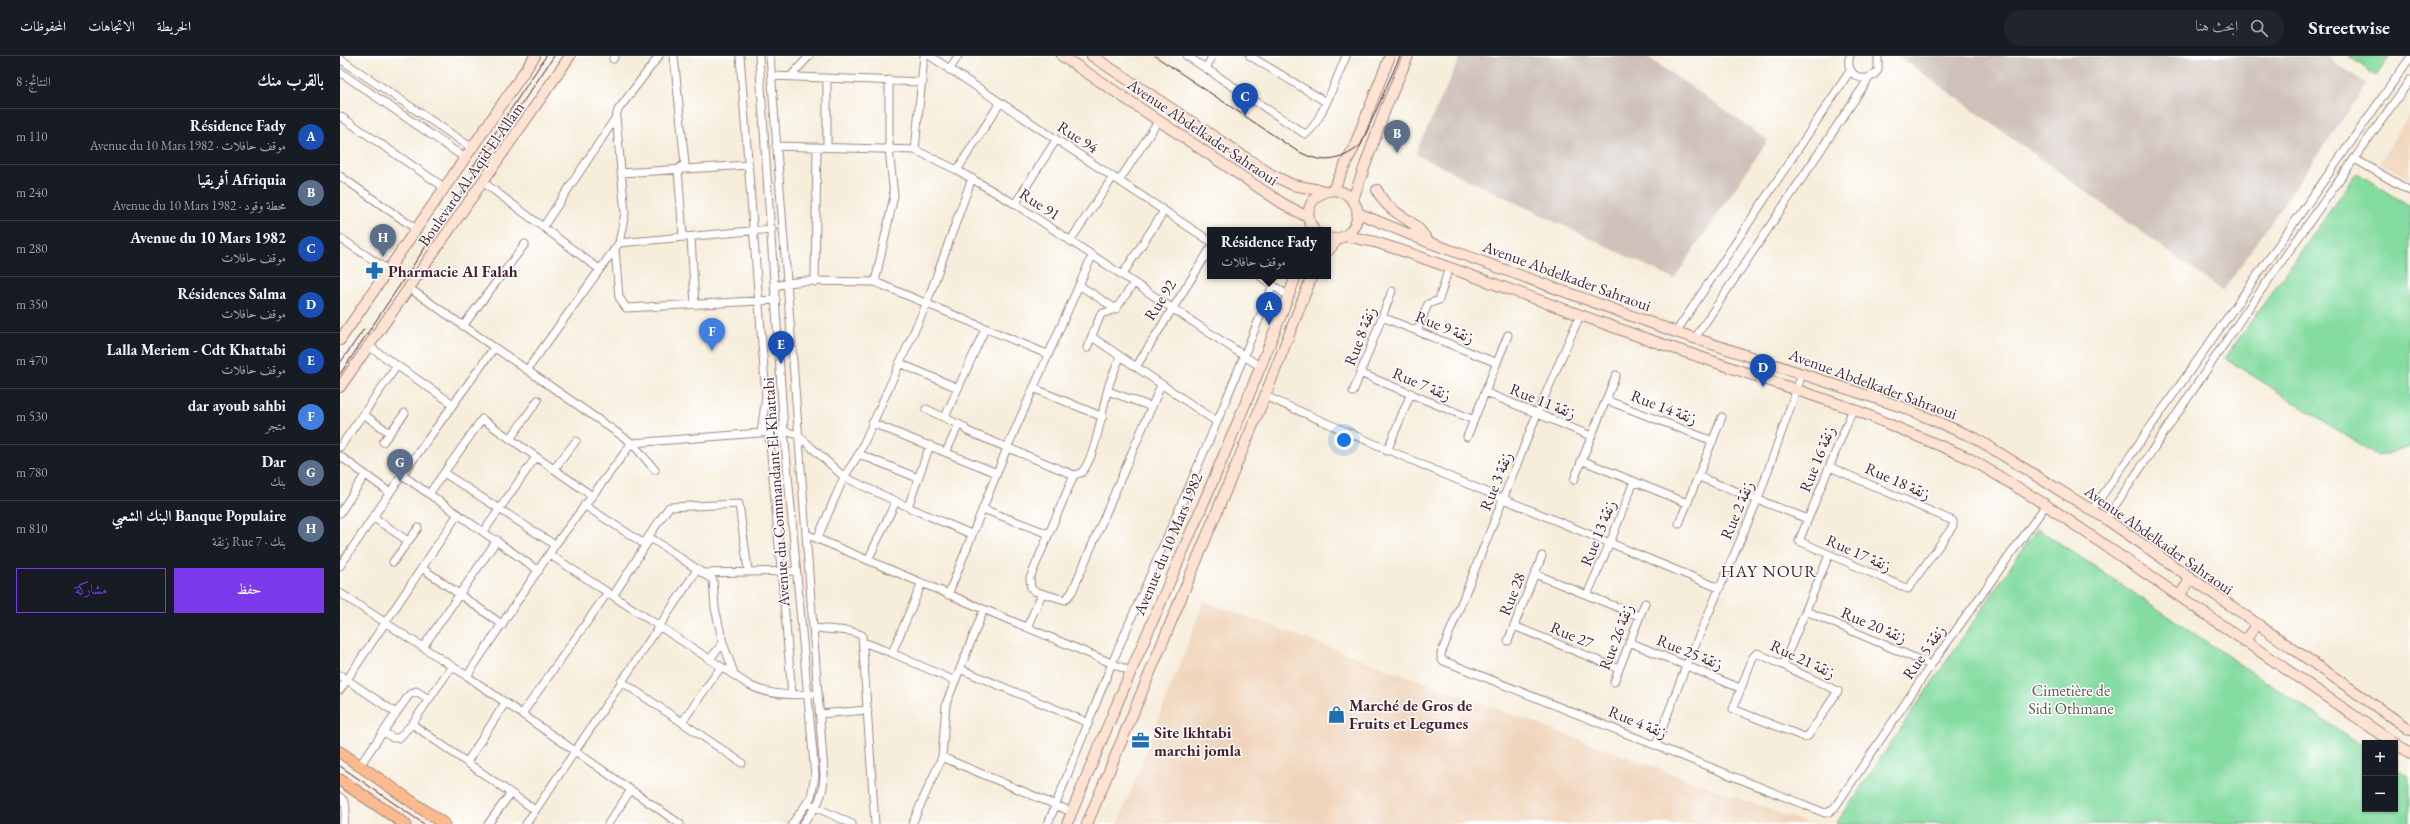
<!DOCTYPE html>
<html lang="ar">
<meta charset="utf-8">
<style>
:root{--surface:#171b24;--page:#20242c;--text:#f1f3f6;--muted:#9ea1a6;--line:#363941;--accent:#7c3aed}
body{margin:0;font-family:"EB Garamond",Amiri,serif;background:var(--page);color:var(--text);direction:rtl}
.controls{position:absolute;right:12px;bottom:12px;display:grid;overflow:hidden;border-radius:0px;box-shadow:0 1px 3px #0004}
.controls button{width:36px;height:36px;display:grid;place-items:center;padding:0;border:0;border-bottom:1px solid var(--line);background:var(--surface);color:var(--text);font:20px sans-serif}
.you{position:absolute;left:1004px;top:384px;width:14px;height:14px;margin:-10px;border:3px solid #fff;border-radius:50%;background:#1a73e8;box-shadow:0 0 0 6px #1a73e833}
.badge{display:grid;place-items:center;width:26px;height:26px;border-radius:50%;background:var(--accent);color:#fff;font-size:13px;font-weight:700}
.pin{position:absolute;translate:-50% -33px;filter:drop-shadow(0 1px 2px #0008)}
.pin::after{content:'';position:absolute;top:21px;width:14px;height:12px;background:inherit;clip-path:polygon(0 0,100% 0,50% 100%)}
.popup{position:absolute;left:867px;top:171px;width:124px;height:52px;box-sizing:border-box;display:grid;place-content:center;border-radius:0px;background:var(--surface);filter:drop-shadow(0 1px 3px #0005);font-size:13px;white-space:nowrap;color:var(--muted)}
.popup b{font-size:15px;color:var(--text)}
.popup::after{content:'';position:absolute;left:50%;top:100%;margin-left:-8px;border:8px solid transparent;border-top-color:var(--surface)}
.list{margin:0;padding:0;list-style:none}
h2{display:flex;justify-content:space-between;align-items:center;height:52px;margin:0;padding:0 16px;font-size:17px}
h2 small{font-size:13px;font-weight:400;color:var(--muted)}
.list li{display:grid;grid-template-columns:26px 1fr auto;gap:12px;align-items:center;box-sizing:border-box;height:56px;padding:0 16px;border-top:1px solid var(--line)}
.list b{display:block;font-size:15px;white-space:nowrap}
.list p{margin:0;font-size:13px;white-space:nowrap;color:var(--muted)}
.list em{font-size:13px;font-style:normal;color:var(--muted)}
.actions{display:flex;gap:8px;padding:12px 16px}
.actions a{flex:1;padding:9px 0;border:1px solid var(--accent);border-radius:0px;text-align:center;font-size:14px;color:var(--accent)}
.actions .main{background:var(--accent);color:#fff}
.icon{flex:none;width:22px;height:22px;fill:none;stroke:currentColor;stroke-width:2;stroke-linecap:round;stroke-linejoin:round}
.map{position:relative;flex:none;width:2070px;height:768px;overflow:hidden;direction:ltr}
header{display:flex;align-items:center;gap:24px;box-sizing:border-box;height:56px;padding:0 20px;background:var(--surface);border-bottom:1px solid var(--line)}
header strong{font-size:19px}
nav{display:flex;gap:22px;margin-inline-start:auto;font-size:14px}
.search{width:280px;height:36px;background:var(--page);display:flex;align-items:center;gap:10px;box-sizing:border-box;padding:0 14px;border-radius:22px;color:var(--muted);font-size:15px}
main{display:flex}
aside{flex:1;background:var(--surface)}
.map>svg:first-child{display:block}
.built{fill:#f0d5bc}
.industrial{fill:#cec1b9}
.green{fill:#84dca0;stroke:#677e66}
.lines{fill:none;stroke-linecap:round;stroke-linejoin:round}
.street-casing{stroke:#a08682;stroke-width:9}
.secondary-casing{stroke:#a08682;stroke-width:12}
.primary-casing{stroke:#a08682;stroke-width:13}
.street{stroke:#fff;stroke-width:7}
.secondary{stroke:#fee3d2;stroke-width:10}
.primary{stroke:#fcba8e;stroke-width:11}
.tram{stroke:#4a1f2b;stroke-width:1}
.labels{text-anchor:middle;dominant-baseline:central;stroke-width:3;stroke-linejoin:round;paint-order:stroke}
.street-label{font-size:16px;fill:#4a1f2b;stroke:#fff}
.poi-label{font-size:16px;font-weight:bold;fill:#4a1f2b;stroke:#fff;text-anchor:start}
.park-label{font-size:16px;fill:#5b584e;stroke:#fff}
.neighbourhood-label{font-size:17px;letter-spacing:1px;fill:#4a1f2b;stroke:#fff}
</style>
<header>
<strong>Streetwise</strong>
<div class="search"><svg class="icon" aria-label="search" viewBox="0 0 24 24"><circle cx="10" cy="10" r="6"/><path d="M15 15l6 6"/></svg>ابحث هنا</div>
<nav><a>الخريطة</a><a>الاتجاهات</a><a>المحفوظات</a></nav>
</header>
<main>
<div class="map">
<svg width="2070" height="768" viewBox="0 0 2070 768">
<rect width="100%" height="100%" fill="#fff"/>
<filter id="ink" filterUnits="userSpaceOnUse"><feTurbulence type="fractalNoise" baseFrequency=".025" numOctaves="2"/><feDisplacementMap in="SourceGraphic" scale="8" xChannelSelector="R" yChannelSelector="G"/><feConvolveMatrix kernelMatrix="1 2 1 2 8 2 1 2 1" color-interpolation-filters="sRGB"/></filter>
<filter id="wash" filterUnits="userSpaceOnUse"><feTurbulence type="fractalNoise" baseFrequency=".012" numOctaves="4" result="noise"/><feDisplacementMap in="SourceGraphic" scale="16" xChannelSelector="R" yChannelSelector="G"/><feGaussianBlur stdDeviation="0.9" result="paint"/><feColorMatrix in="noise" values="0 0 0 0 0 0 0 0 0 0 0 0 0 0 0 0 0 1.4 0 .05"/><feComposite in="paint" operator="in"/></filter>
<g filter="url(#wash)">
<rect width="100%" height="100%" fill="#f6edda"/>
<path class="built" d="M 2070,57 L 2070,124 L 2040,106 Z
M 864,545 L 1469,768 L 778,768 Z"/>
<path class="industrial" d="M 1121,0 L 1306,0 L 1428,84 L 1334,223 L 1075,98 Z
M 1559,0 L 1986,0 L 2027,28 L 1883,235 Z"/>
<path class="green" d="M 2009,0 L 2050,0 L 2036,20 Z
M 2017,117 L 2070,150 L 2070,391 L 2038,400 L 1885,302 Z
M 1697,472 L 2025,692 L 2025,753 L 2055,753 L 2055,712 L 2070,722 L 2070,768 L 1496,768 Z"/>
</g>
<g filter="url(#ink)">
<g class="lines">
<defs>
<path id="street" d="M 334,0 L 345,108 L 338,113 L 343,181
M 400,0 L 426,340 L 421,377
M 419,0 L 444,375 L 475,720 L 471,741 L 452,768
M 430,0 L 484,717 C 484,742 477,749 463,768
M 590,0 L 870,185
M 847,0 L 965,78 C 978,74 1000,14 1006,0
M 910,0 L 986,46
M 1510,0 C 1503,19 1527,31 1538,14 L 1538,0
M 0,3 L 132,92
M 273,3 L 275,0
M 866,13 L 872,0
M 609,14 L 618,0
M 0,16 L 125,102
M 432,20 L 583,26
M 451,20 L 469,0
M 0,60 L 105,132
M 436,90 L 575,94 L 617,114 L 675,148 L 921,311
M 487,91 L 487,22
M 575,94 L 584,0
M 2015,103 L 2070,135
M 617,114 L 660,47
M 281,117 L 409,109
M 0,120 L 76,173
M 779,125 L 819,64
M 143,126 L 203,171
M 675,148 L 716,84
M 351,181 L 355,249
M 0,182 L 48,214
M 730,185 L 773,121
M 279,187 L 432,173
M 275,193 L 279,241 L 286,252 L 436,244
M 259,213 L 203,171 L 276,61
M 782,219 L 824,155
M 920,220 L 948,240
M 475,226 L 477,91
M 535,226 L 554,140 L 549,93 L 549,24
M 739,229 L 776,253
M 435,230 L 448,227 L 465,225 L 535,226 L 707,298
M 69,232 L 292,387 L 315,414
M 1240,259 L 1197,358 L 1101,598 L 1101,603 L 1104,605 L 1485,757 L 1489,756 L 1495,751 L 1591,609 L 1706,449
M 1042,261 L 1157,307
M 123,270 L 185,188
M 1077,275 L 1088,248 L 1099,244 L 1109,211
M 1336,276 L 1510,15
M 752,281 L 877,366
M 1355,282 L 1529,22
M 27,289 L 113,348
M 747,292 L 761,258 L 776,253 L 794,227
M 559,307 L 618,332
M 796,311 L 870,193
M 187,314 L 279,187 L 285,157 L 276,61 L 278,54 L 319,0
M 1020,317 L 1134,364
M 693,332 L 763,361
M 768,335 L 812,351
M 1013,336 L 1052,235
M 1145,336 L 1251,380
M 925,340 L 1108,420 L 1379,532
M 1266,344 L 1373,385
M 586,353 L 624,371 L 627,375 L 734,419 L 741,417 C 757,401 762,349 770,326 C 773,318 777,309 780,301
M 23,358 L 50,377
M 605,361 L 645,273
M 532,367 L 657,417
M 429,376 L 452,638
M 1127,381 L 1168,279
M 170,383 L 198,344
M 43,386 L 65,357
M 0,391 L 57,310
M 1047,395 L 1071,337
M 606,396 L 619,368
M 519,398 L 578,422
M 0,400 L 49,436
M 1241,404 L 1347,447
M 1490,411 L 1613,465 L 1613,470 L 1568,533 L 1459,485 L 1513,353
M 214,413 L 236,385
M 104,417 L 215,489
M 62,419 L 199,515
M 734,419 L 690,522 L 691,532 L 694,535 L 725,544 L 732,536 L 821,329
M 1359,421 L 1468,463
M 1234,424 L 1276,319
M 89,438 L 142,363 L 251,439
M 244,449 L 306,489
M 568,451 L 631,478
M 643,453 L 709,478
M 1752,454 L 2070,2
M 0,457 L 25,419
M 33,461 L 68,485
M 1766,463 L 1903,260 L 2070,24
M 1339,468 L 1382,361
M 144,475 L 196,401
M 466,478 L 790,615
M 478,481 L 504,421 L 519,398 L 586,249 L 632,122
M 304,487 L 329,451 L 399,448 L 408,514
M 209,498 L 409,629 C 428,639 451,640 472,638
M 528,504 L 556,445
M 53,506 L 78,472
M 0,510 L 62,419 L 154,292
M 82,512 L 163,569
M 362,517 L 456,515
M 1195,518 L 1299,560
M 0,537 L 127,620 L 340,768
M 608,539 L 667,392 L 752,200
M 1247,539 L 1270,487 L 1294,425
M 273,540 L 309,484 L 314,484 L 373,524 L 375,552 L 383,587 L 370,603
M 1466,555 L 1591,609
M 1174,570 L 1279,613
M 687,571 L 702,538
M 473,572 L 510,575 L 522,579 L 535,768
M 1168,585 L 1202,500
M 523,586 L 552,597 L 582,527
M 1289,586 L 1400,632
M 383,587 L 395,620
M 83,591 L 157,484
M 552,597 L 615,625
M 1417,597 L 1498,635 L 1468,680 L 1464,681 L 1393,653 L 1413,601 Z
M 1443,609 L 1489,499
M 112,610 L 72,668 L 195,754
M 620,613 L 749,667
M 0,619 L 56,657
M 127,620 L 215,489 L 292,387 L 444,375 L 458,379 L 504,421 L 568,451 L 590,389
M 281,625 L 402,707
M 1274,626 L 1305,547
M 0,634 L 118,458
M 182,658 L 268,536
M 480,658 L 528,654
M 342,666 L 381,611
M 44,676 L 53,682 L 59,682 L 72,668
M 1316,689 L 1346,610 L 1418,443 L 1462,318
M 602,701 L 732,756
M 127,706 L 165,647
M 20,709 L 69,639 L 76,635 L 89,643
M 0,741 C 9,748 6,758 3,768
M 471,749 L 512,768
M 148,768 L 171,737
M 186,768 L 357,514
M 268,768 L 291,734
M 572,768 L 602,701 L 606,648 L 644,553
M 708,768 L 772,607 L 877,366 L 933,229"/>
<path id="secondary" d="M 722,0 L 942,147 L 969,162
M 752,0 L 932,119 L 953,129 L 985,135
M 993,134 L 1014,91 L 1050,0
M 1037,134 C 1050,162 1074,159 1088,186
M 1013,143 L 1046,51 L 1068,0
M 1018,157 L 1088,186 L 1336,276 L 1562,351 L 1635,382 L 1766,463 L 2070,674
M 974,174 C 952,143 1002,115 1017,152 C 1020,169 1007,186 988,182
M 1006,180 L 1035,186 L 1069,197 L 1301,281 L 1513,353 L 1629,402 L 1706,449 L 2054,687
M 988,195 L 998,183
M 0,284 L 195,0
M 0,331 L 230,0
M 1839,540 L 1851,523
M 1904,586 L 1916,569
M 2055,687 L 2070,698
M 727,768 C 801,585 886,405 956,220
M 747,768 L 925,340 L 972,220"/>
<path id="primary" d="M 0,696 L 104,768
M 0,724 L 65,768"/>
</defs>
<use href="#street" class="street-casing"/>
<use href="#secondary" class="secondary-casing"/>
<use href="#primary" class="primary-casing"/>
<use href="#street" class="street"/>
<use href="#secondary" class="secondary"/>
<use href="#primary" class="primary"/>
<path class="tram" d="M 815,0 L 954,93 C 980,108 997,108 1021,89 L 1060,0
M 130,115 L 206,0
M 0,307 L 24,273
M 0,318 L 214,0
M 0,710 L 84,768"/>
</g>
</g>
<defs>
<symbol id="pharmacy-bare" viewBox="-9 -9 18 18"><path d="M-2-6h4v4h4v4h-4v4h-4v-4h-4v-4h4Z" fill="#1f6fb2" stroke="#fff" stroke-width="2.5" paint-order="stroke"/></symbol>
<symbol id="shop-bare" viewBox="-9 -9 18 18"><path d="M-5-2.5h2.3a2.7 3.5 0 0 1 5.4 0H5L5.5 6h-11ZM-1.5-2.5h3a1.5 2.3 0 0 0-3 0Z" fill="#1f6fb2" stroke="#fff" stroke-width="2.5" paint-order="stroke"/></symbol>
<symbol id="office-bare" viewBox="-9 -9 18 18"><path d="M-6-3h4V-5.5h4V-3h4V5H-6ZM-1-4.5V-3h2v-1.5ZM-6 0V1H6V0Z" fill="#1f6fb2" stroke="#fff" stroke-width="2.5" paint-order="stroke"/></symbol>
</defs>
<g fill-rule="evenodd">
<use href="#pharmacy-bare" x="22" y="202" width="25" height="25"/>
<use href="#shop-bare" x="984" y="646" width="25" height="25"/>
<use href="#office-bare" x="788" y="672" width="25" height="25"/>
</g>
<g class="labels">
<g class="street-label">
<text transform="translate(863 76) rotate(34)">Avenue Abdelkader Sahraoui</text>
<text transform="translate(738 81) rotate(33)">Rue 94</text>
<text transform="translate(131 118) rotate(-55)">Boulevard Al Aqid El Allam</text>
<text transform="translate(700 148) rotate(33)">Rue 91</text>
<text transform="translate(1227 220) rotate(20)">Avenue Abdelkader Sahraoui</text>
<text transform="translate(820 244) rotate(-58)">Rue 92</text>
<text transform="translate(1105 271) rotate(22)">Rue 9 زنقة</text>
<text transform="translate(1020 280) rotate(-69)">Rue 8 زنقة</text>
<text transform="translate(1082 328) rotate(23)">Rue 7 زنقة</text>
<text transform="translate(1533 328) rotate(20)">Avenue Abdelkader Sahraoui</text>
<text transform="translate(1203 345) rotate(22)">Rue 11 زنقة</text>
<text transform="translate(1324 351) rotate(21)">Rue 14 زنقة</text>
<text transform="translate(1477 403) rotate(-68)">Rue 16 زنقة</text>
<text transform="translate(1156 425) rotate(-68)">Rue 3 زنقة</text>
<text transform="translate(1558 425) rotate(24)">Rue 18 زنقة</text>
<text transform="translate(436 436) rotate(-94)">Avenue du Commandant El-Khattabi</text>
<text transform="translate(1397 454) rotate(-67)">Rue 2 زنقة</text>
<text transform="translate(1258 477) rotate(-68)">Rue 13 زنقة</text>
<text transform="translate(1819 484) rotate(35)">Avenue Abdelkader Sahraoui</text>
<text transform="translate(828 488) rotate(-67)">Avenue du 10 Mars 1982</text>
<text transform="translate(1519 497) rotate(24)">Rue 17 زنقة</text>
<text transform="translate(1172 538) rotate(-68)">Rue 28</text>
<text transform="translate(1534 569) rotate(23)">Rue 20 زنقة</text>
<text transform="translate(1232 579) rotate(23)">Rue 27</text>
<text transform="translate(1276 581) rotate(-69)">Rue 26 زنقة</text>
<text transform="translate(1350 596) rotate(22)">Rue 25 زنقة</text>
<text transform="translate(1584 596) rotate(-55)">Rue 5 زنقة</text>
<text transform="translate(1463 603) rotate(25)">Rue 21 زنقة</text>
<text transform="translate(1298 666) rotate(22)">Rue 4 زنقة</text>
</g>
<g class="poi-label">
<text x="48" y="215">Pharmacie Al Falah</text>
<text x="1009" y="649">Marché de Gros de<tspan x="1009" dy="18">Fruits et Legumes</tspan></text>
<text x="814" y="676">Site lkhtabi<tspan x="814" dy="18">marchi jomla</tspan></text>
</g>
<g class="park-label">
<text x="1731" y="634">Cimetière de<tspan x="1731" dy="18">Sidi Othmane</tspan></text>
</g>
<g class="neighbourhood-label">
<text x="1429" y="515">HAY NOUR</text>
</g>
</g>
</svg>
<div class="controls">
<button>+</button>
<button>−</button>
</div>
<div class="you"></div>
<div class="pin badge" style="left:929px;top:269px;background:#1a4fb4">A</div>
<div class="popup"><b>Résidence Fady</b>موقف حافلات</div>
<div class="pin badge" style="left:1057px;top:97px;background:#5c6f8a">B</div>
<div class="pin badge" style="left:905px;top:60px;background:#1a4fb4">C</div>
<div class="pin badge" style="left:1423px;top:331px;background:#1a4fb4">D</div>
<div class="pin badge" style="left:441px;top:308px;background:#1a4fb4">E</div>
<div class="pin badge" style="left:372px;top:295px;background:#3f7fe0">F</div>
<div class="pin badge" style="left:60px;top:426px;background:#5c6f8a">G</div>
<div class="pin badge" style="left:43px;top:201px;background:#5c6f8a">H</div>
</div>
<aside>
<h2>بالقرب منك<small>النتائج: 8</small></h2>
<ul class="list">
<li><span class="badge" style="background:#1a4fb4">A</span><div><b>Résidence Fady</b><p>موقف حافلات · Avenue du 10 Mars 1982</p></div><em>110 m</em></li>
<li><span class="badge" style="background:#5c6f8a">B</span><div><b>Afriquia أفريقيا</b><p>محطة وقود · Avenue du 10 Mars 1982</p></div><em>240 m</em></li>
<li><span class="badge" style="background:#1a4fb4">C</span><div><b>Avenue du 10 Mars 1982</b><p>موقف حافلات</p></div><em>280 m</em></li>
<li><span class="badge" style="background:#1a4fb4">D</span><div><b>Résidences Salma</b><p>موقف حافلات</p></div><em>350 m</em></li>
<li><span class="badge" style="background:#1a4fb4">E</span><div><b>Lalla Meriem - Cdt Khattabi</b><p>موقف حافلات</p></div><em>470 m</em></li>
<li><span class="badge" style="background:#3f7fe0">F</span><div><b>dar ayoub sahbi</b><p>متجر</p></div><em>530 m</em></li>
<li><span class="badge" style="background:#5c6f8a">G</span><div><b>Dar</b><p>بنك</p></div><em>780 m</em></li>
<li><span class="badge" style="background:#5c6f8a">H</span><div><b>Banque Populaire البنك الشعبي</b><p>بنك · Rue 7 زنقة</p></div><em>810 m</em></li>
</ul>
<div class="actions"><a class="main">حفظ</a><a>مشاركة</a></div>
</aside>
</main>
